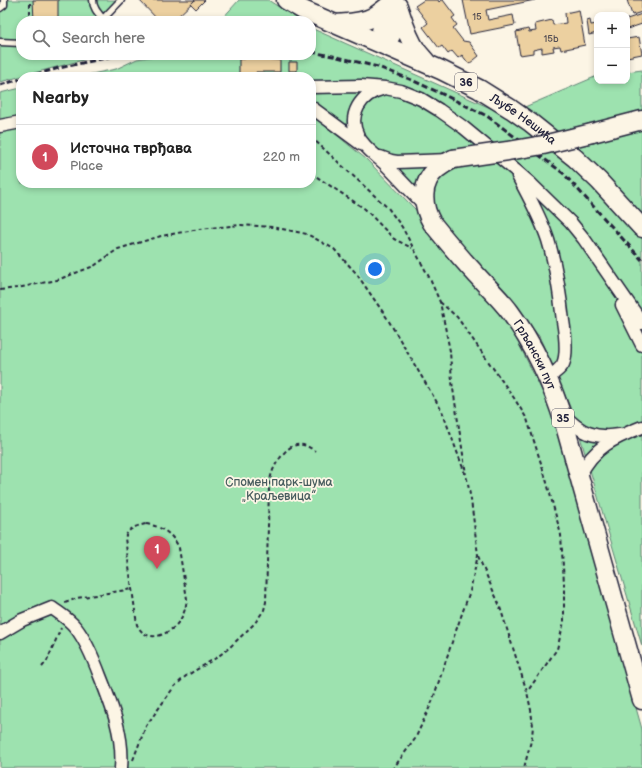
<!DOCTYPE html>
<meta charset="utf-8">
<style>
:root{--surface:#fff;--page:#f2f2f2;--text:#222;--muted:#767676;--line:#e0e0e0;--accent:#d1495b}
body{margin:0;font-family:"Balsamiq Sans",sans-serif;background:var(--page);color:var(--text)}
.controls{position:absolute;right:12px;top:12px;display:grid;overflow:hidden;border-radius:8px;box-shadow:0 2px 6px #0003}
.controls button{width:36px;height:36px;display:grid;place-items:center;padding:0;border:0;border-bottom:1px solid var(--line);background:var(--surface);color:var(--text);font:20px sans-serif}
.you{position:absolute;left:375px;top:269px;width:14px;height:14px;margin:-10px;border:3px solid #fff;border-radius:50%;background:#1a73e8;box-shadow:0 0 0 6px #1a73e833}
.badge{display:grid;place-items:center;width:26px;height:26px;border-radius:50%;background:var(--accent);color:#fff;font-size:13px;font-weight:700}
.pin{position:absolute;translate:-50% -33px;filter:drop-shadow(0 1px 2px #0008)}
.pin::after{content:'';position:absolute;top:21px;width:14px;height:12px;background:inherit;clip-path:polygon(0 0,100% 0,50% 100%)}
.list{margin:0;padding:0;list-style:none}
h2{display:flex;justify-content:space-between;align-items:center;height:52px;margin:0;padding:0 16px;font-size:17px}
h2 small{font-size:13px;font-weight:400;color:var(--muted)}
.list li{display:grid;grid-template-columns:26px 1fr auto;gap:12px;align-items:center;box-sizing:border-box;height:64px;padding:0 16px;border-top:1px solid var(--line)}
.list b{display:block;font-size:15px;white-space:nowrap}
.list p{margin:0;font-size:13px;white-space:nowrap;color:var(--muted)}
.list em{font-size:13px;font-style:normal;color:var(--muted)}
.icon{flex:none;width:22px;height:22px;fill:none;stroke:currentColor;stroke-width:2;stroke-linecap:round;stroke-linejoin:round}
.map{position:relative;flex:none;width:642px;height:768px;overflow:hidden}
.search{position:absolute;background:var(--surface);box-shadow:0 2px 6px #0003;left:16px;top:16px;width:300px;height:44px;display:flex;align-items:center;gap:10px;box-sizing:border-box;padding:0 14px;border-radius:16px;color:var(--muted);font-size:15px}
.panel{position:absolute;background:var(--surface);box-shadow:0 2px 6px #0003;left:16px;top:72px;width:300px;height:116px;border-radius:16px}
.map>svg:first-child{display:block}
.built{fill:#f7ead0}
.green{fill:#9de2af;stroke:#608275}
.building{fill:#ecd0a0;stroke:#22223b}
.lines{fill:none;stroke-linecap:round;stroke-linejoin:round}
.lane-casing{stroke:#22223b;stroke-width:9}
.street-casing{stroke:#22223b;stroke-width:15}
.secondary-casing{stroke:#22223b;stroke-width:19}
.primary-casing{stroke:#22223b;stroke-width:21}
.path{stroke:#22223b;stroke-width:2;stroke-dasharray:4 3;stroke-linecap:butt}
.lane{stroke:#fcf5e5;stroke-width:6}
.street{stroke:#fcf5e5;stroke-width:12}
.secondary{stroke:#fcf5e5;stroke-width:16}
.primary{stroke:#fcf5e5;stroke-width:18}
.rail{stroke:#22223b;stroke-width:3;stroke-dasharray:6 3;stroke-linecap:butt}
.primary-bridge-casing{stroke:#22223b;stroke-width:21;stroke-linecap:butt}
.primary-bridge{stroke:#fcf5e5;stroke-width:18}
.labels{text-anchor:middle;dominant-baseline:central;stroke-width:3.5;stroke-linejoin:round;paint-order:stroke}
.number-label{font-size:10px;fill:#544e54}
.shield{fill:#fcf5e5;stroke:#63616e;stroke-width:1}
.shield-label{font-size:11px;font-weight:bold;fill:#22223b}
.street-label{font-size:12px;fill:#22223b;stroke:#fcf5e5}
.park-label{font-size:12px;fill:#475c5e;stroke:#fcf5e5}
</style>
<div class="map">
<svg width="642" height="768" viewBox="0 0 642 768">
<rect width="100%" height="100%" fill="#fcf5e5"/>
<filter id="ink" filterUnits="userSpaceOnUse"><feTurbulence type="fractalNoise" baseFrequency=".025" numOctaves="2"/><feDisplacementMap in="SourceGraphic" scale="8" xChannelSelector="R" yChannelSelector="G"/><feConvolveMatrix kernelMatrix="1 2 1 2 8 2 1 2 1" color-interpolation-filters="sRGB"/></filter>
<g filter="url(#ink)">
<path class="built" d="M 642,592 L 642,648 L 626,599 Z"/>
<path class="green" d="M 0,0 L 119,0 L 104,21 L 21,21 L 21,55 L 98,55 L 98,56 L 0,82 Z
M 239,0 L 268,0 L 301,21 L 220,21 Z
M 311,28 L 506,115 L 597,76 L 597,81 L 627,81 L 627,72 L 642,70 L 642,646 L 574,416 L 539,336 L 343,123 L 311,109 L 311,77 L 77,77 L 116,69 L 137,59 L 162,55 L 311,55 Z
M 21,88 L 21,183 L 311,183 L 311,114 L 366,159 L 415,209 L 510,326 L 551,409 L 642,729 L 642,768 L 0,768 L 0,93 Z"/>
<path class="building" d="M 33,0 L 58,0 L 58,21 L 34,21 Z
M 139,0 L 195,0 L 173,21 L 159,21 Z
M 195,0 L 205,0 L 196,9 L 191,4 Z
M 424,0 L 438,0 L 439,2 L 441,0 L 443,0 L 455,16 L 452,18 L 457,25 L 453,28 L 463,41 L 469,42 L 479,56 L 469,64 L 462,55 L 458,58 L 452,51 L 448,54 L 442,46 L 439,48 L 423,27 L 428,23 L 415,6 Z
M 463,0 L 535,0 L 486,10 L 488,20 L 513,15 L 515,25 L 470,34 Z
M 627,0 L 642,0 L 642,12 L 632,15 Z
M 579,10 L 585,45 L 561,50 L 560,46 L 553,47 L 554,51 L 542,53 L 542,48 L 533,50 L 533,53 L 520,55 L 516,32 L 528,29 L 529,32 L 536,31 L 535,24 L 552,20 L 553,25 L 566,23 L 565,13 Z
M 642,14 L 642,24 L 627,29 L 627,19 Z
M 590,20 L 591,25 L 597,24 L 597,33 L 589,35 L 587,21 Z
M 639,37 L 642,54 L 627,57 L 627,39 Z
M 245,56 L 257,56 L 257,59 L 280,60 L 280,72 L 256,72 L 256,77 L 239,77 L 239,59 L 245,59 Z
M 289,62 L 297,62 L 297,71 L 289,71 Z"/>
<g class="lines">
<defs>
<path id="lane" d="M 93,0 C 93,8 98,13 103,19 L 121,0
M 0,8 L 4,5 L 4,0
M 0,42 L 21,43"/>
<path id="street" d="M 311,87 L 361,86 L 385,88 L 401,91 L 421,99 L 439,110 L 463,127 L 515,170 L 531,184 L 571,223 L 584,239 L 642,323
M 382,89 C 361,94 347,115 358,136 C 364,148 377,156 386,165 C 399,178 411,192 425,205
M 311,107 L 361,144
M 0,126 L 21,122
M 380,157 L 391,161 L 397,162 L 449,160
M 518,176 C 529,197 541,218 548,240 C 556,266 560,294 563,321 C 565,333 568,353 563,364 C 560,370 553,374 547,378
M 622,305 L 642,345
M 563,414 C 580,433 595,439 620,435
M 580,475 C 594,447 614,438 642,427
M 0,633 L 22,620 L 52,608 C 60,614 69,619 76,628 C 87,642 94,660 100,676 C 112,706 124,736 121,768"/>
<path id="secondary" d="M 380,44 C 378,28 384,16 392,3
M 384,45 C 396,36 397,21 398,7"/>
<g id="primary">
<path id="s1" d="M 286,0 L 303,10 L 441,70 L 479,89 L 511,109 L 531,123 L 575,158 L 599,181 L 642,228"/>
<path d="M 398,6 C 403,21 407,37 417,51 C 420,55 424,59 427,63"/>
<path d="M 336,24 C 348,23 362,23 373,17 C 380,13 387,7 393,2"/>
<path d="M 592,133 L 642,120"/>
<path id="s2" d="M 453,159 C 447,162 442,165 437,169 C 420,183 422,206 432,223 C 445,239 459,256 473,271 C 485,285 499,297 510,312 C 535,346 553,386 565,426 L 642,700"/>
</g>
</defs>
<use href="#lane" class="lane-casing"/>
<use href="#street" class="street-casing"/>
<use href="#secondary" class="secondary-casing"/>
<use href="#primary" class="primary-casing"/>
<path class="path" d="M 30,21 L 30,0
M 311,137 L 388,208 L 402,227 L 429,277 L 440,302 L 450,351 L 452,382 L 466,474
M 311,173 L 365,209 L 394,239 L 412,248
M 0,290 L 17,288 L 57,280 L 94,266 L 118,249 L 161,236 L 199,229 L 241,225 L 272,227 L 307,234 L 334,249 L 356,273 L 387,318 L 442,411 L 467,479 L 471,500 L 478,555 L 470,591 L 452,642 L 432,702 L 415,739 L 395,766 L 393,768
M 440,302 L 457,317 L 514,398 L 527,419 L 546,479 L 561,535 L 564,583 L 564,622 L 557,649 L 527,692
M 146,524 C 161,526 173,534 179,548 L 187,599 C 186,607 184,614 180,620 C 174,630 157,641 145,634 C 141,632 139,628 137,625 L 125,538 C 128,528 136,526 146,524 Z
M 478,556 L 499,604 L 527,692 L 531,710 L 533,726 L 532,737 L 524,768
M 65,603 L 77,598 L 132,589
M 42,667 L 47,661 L 61,628
M 133,760 L 146,726 L 174,687 L 186,676 L 216,658 L 229,648 L 255,623 L 264,610 L 266,602 L 269,488 C 270,484 270,480 271,476 C 273,469 276,463 280,458 C 290,444 300,440 315,451"/>
<use href="#lane" class="lane"/>
<use href="#street" class="street"/>
<use href="#secondary" class="secondary"/>
<use href="#primary" class="primary"/>
<path class="rail" d="M 311,52 L 333,56 L 378,67 L 407,78 L 438,92 L 487,116 L 563,173 L 642,260
M 27,77 L 59,68 L 119,55
M 0,85 L 21,79"/>
<defs>
<path id="primary-bridge" d="M 453,159 L 508,151 L 543,145 L 592,133"/>
</defs>
<use href="#primary-bridge" class="primary-bridge-casing"/>
<use href="#primary-bridge" class="primary-bridge"/>
</g>
</g>
<g class="labels">
<g class="number-label">
<text x="477" y="17">15</text>
<text x="551" y="39">15b</text>
</g>
<g class="shield">
<rect x="455" y="73" width="22" height="18" rx="3"/>
<rect x="552" y="409" width="22" height="18" rx="3"/>
</g>
<g class="shield-label">
<text x="466" y="82">36</text>
<text x="563" y="418">35</text>
</g>
<g class="street-label">
<text stroke="none"><textPath href="#s1" startOffset="266">Љубе Нешића</textPath></text>
<text stroke="none"><textPath href="#s2" startOffset="246">Грљански пут</textPath></text>
</g>
<g class="park-label">
<text x="279" y="482">Спомен парк-шума<tspan x="279" dy="14">„Краљевица”</tspan></text>
</g>
</g>
</svg>
<div class="controls">
<button>+</button>
<button>−</button>
</div>
<div class="you"></div>
<div class="pin badge" style="left:157px;top:569px">1</div>
<div class="search"><svg class="icon" aria-label="search" viewBox="0 0 24 24"><circle cx="10" cy="10" r="6"/><path d="M15 15l6 6"/></svg>Search here</div>
<section class="panel">
<h2>Nearby<small></small></h2>
<ul class="list">
<li><span class="badge">1</span><div><b>Источна тврђава</b><p>Place</p></div><em>220 m</em></li>
</ul>
</section>
</div>
